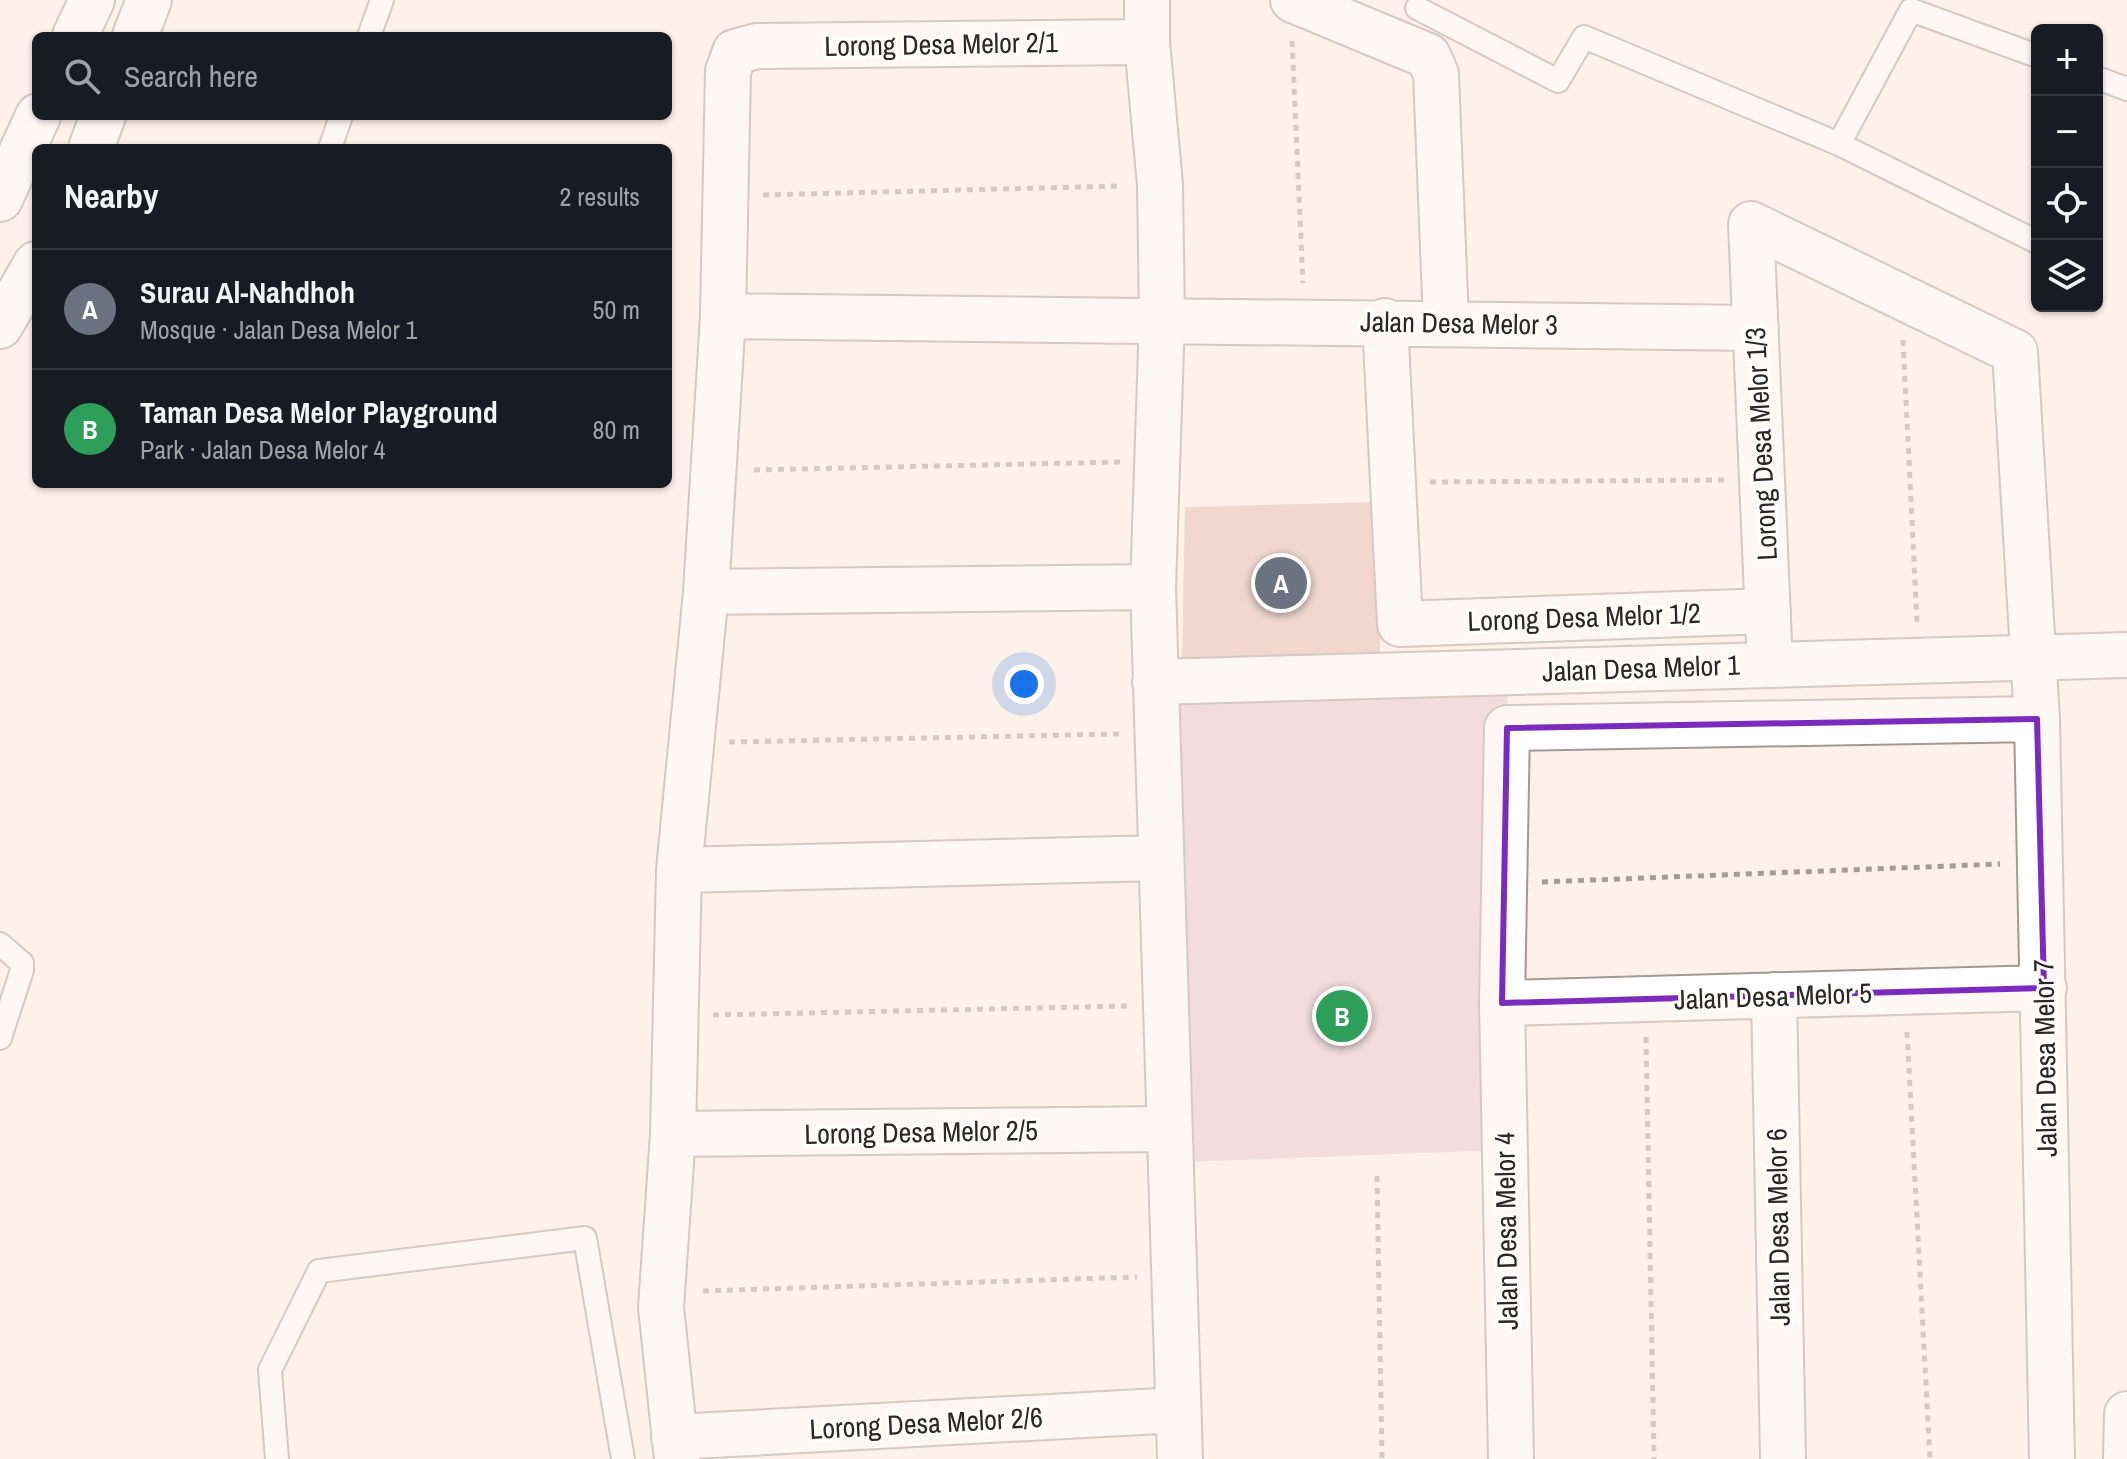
<!DOCTYPE html>
<meta charset="utf-8">
<style>
:root{--surface:#171b24;--page:#242831;--text:#f1f3f6;--muted:#9ea1a6;--line:#363941;--accent:#4d71e5}
body{margin:0;font-family:"Archivo Narrow",sans-serif;background:var(--page);color:var(--text)}
.controls{position:absolute;right:24px;top:24px;display:grid;overflow:hidden;border-radius:12px;box-shadow:0 2px 6px #0004}
.controls button{width:72px;height:72px;display:grid;place-items:center;padding:0;border:0;border-bottom:2px solid var(--line);background:var(--surface);color:var(--text);font:40px sans-serif}
.you{position:absolute;left:1024px;top:684px;width:28px;height:28px;margin:-20px;border:6px solid #fff;border-radius:50%;background:#1a73e8;box-shadow:0 0 0 12px #1a73e833}
.badge{display:grid;place-items:center;width:52px;height:52px;border-radius:50%;background:var(--accent);color:#fff;font-size:26px;font-weight:700}
.pin{position:absolute;translate:-50% -50%;border:4px solid #fff;box-shadow:0 2px 8px #0006}
.list{margin:0;padding:0;list-style:none}
h2{display:flex;justify-content:space-between;align-items:center;height:104px;margin:0;padding:0 32px;font-size:34px}
h2 small{font-size:26px;font-weight:400;color:var(--muted)}
.list li{display:grid;grid-template-columns:52px 1fr auto;gap:24px;align-items:center;box-sizing:border-box;height:120px;padding:0 32px;border-top:2px solid var(--line)}
.list b{display:block;font-size:30px;white-space:nowrap}
.list p{margin:0;font-size:26px;white-space:nowrap;color:var(--muted)}
.list em{font-size:26px;font-style:normal;color:var(--muted)}
.icon{flex:none;width:44px;height:44px;fill:none;stroke:currentColor;stroke-width:2;stroke-linecap:round;stroke-linejoin:round}
.map{position:relative;flex:none;width:2127px;height:1459px;overflow:hidden}
.search{position:absolute;background:var(--surface);box-shadow:0 2px 6px #0004;left:32px;top:32px;width:640px;height:88px;display:flex;align-items:center;gap:20px;box-sizing:border-box;padding:0 28px;border-radius:12px;color:var(--muted);font-size:30px}
.panel{position:absolute;background:var(--surface);box-shadow:0 2px 6px #0004;left:32px;top:144px;width:640px;height:344px;border-radius:12px}
.map>svg:first-child{display:block}
.green{fill:#e4c4cd}
.building{fill:#e2b9b2}
.lines{fill:none;stroke-linecap:round;stroke-linejoin:round}
.lane-casing{stroke:#a49991;stroke-width:26}
.street-casing{stroke:#a49991;stroke-width:48}
.path{stroke:#a59b95;stroke-width:5;stroke-dasharray:6 6;stroke-linecap:butt}
.lane{stroke:#fff;stroke-width:22}
.street{stroke:#fff;stroke-width:44}
.marked{fill:none;stroke:#7b2cbf;stroke-width:6;stroke-linejoin:round}
.labels{text-anchor:middle;dominant-baseline:central;stroke-width:6;stroke-linejoin:round;paint-order:stroke}
.street-label{font-size:28px;fill:#2c2724;stroke:#fff}
</style>
<div class="map">
<svg width="2127" height="1459" viewBox="0 0 2127 1459">
<rect width="100%" height="100%" fill="#fef1e9"/>
<path class="green" d="M 1508,678 L 1502,1150 L 1187,1162 L 1165,690 Z"/>
<path class="building" d="M 1379,502 L 1380,659 L 1182,660 L 1185,507 Z"/>
<g class="lines">
<defs>
<path id="lane" d="M 1417,8 L 1558,81 L 1584,37 L 1839,144 L 2037,242
M 369,36 L 382,0
M 2097,78 L 2127,89
M 1839,144 L 1911,10 L 2037,56
M 330,148 L 341,116
M 0,944 L 22,963 L 22,970 L 0,1038
M 277,1459 L 270,1370 L 319,1271 L 585,1238 L 623,1459"/>
<path id="street" d="M 1147,0 L 1147,42 L 1160,185 L 1162,319 L 1153,587 L 1180,1459
M 1293,0 L 1428,56 L 1436,74 L 1446,322
M 75,36 L 92,0
M 135,36 L 149,0
M 91,148 L 103,116
M 0,199 L 38,116
M 723,316 L 1756,328
M 1385,321 L 1400,624 L 1768,611
M 0,326 L 36,264
M 706,592 L 1153,587
M 1770,665 L 1751,224 L 2015,352 L 2037,719 L 2052,1459
M 1155,682 L 2127,655
M 679,870 L 1160,858
M 1774,995 L 1783,1459
M 1502,1003 L 2044,988
M 673,1134 L 1169,1129
M 674,1437 L 1178,1410
M 677,1459 L 661,1307 L 673,1134 L 679,870 L 706,592 L 723,316 L 728,71 L 735,52 L 757,46 L 1147,42
M 1511,1459 L 1502,1003 L 1507,728 L 2037,719
M 2126,1459 L 2127,1414"/>
</defs>
<use href="#lane" class="lane-casing"/>
<use href="#street" class="street-casing"/>
<path class="path" d="M 1292,41 L 1303,283
M 763,195 L 1121,186
M 1903,340 L 1917,622
M 754,470 L 1120,462
M 1430,482 L 1724,480
M 729,742 L 1119,734
M 1542,882 L 2000,864
M 713,1015 L 1127,1006
M 1907,1032 L 1930,1459
M 1646,1037 L 1654,1459
M 1377,1176 L 1382,1459
M 703,1291 L 1137,1277"/>
<use href="#lane" class="lane"/>
<use href="#street" class="street"/>
</g>
<path d="M0 0H2127V1459H0ZM 2037,719 L 2044,988 L 1502,1003 L 1507,728 Z" fill="#fef1e9" fill-opacity=".55" fill-rule="evenodd"/>
<path class="marked" d="M 2037,719 L 2044,988 L 1502,1003 L 1507,728 Z"/>
<g class="labels">
<g class="street-label">
<text transform="translate(941 44) rotate(-1)">Lorong Desa Melor 2/1</text>
<text transform="translate(1459 323) rotate(1)">Jalan Desa Melor 3</text>
<text transform="translate(1761 444) rotate(-93)">Lorong Desa Melor 1/3</text>
<text transform="translate(1584 617) rotate(-2)">Lorong Desa Melor 1/2</text>
<text transform="translate(1641 668) rotate(-2)">Jalan Desa Melor 1</text>
<text transform="translate(1773 996) rotate(-2)">Jalan Desa Melor 5</text>
<text transform="translate(2045 1058) rotate(-91)">Jalan Desa Melor 7</text>
<text transform="translate(921 1132) rotate(-1)">Lorong Desa Melor 2/5</text>
<text transform="translate(1778 1227) rotate(-91)">Jalan Desa Melor 6</text>
<text transform="translate(1506 1231) rotate(-91)">Jalan Desa Melor 4</text>
<text transform="translate(926 1423) rotate(-3)">Lorong Desa Melor 2/6</text>
</g>
</g>
</svg>
<div class="controls">
<button>+</button>
<button>−</button>
<button><svg class="icon" aria-label="locate" viewBox="0 0 24 24"><circle cx="12" cy="12" r="6"/><path d="M12 2v4M12 18v4M2 12h4M18 12h4"/></svg></button>
<button><svg class="icon" aria-label="layers" viewBox="0 0 24 24"><path d="M12 4l9 5-9 5-9-5zM3 14l9 5 9-5"/></svg></button>
</div>
<div class="you"></div>
<div class="pin badge" style="left:1281px;top:583px;background:#6b7280">A</div>
<div class="pin badge" style="left:1342px;top:1016px;background:#2e9e5b">B</div>
<div class="search"><svg class="icon" aria-label="search" viewBox="0 0 24 24"><circle cx="10" cy="10" r="6"/><path d="M15 15l6 6"/></svg>Search here</div>
<section class="panel">
<h2>Nearby<small>2 results</small></h2>
<ul class="list">
<li><span class="badge" style="background:#6b7280">A</span><div><b>Surau Al-Nahdhoh</b><p>Mosque · Jalan Desa Melor 1</p></div><em>50 m</em></li>
<li><span class="badge" style="background:#2e9e5b">B</span><div><b>Taman Desa Melor Playground</b><p>Park · Jalan Desa Melor 4</p></div><em>80 m</em></li>
</ul>
</section>
</div>
